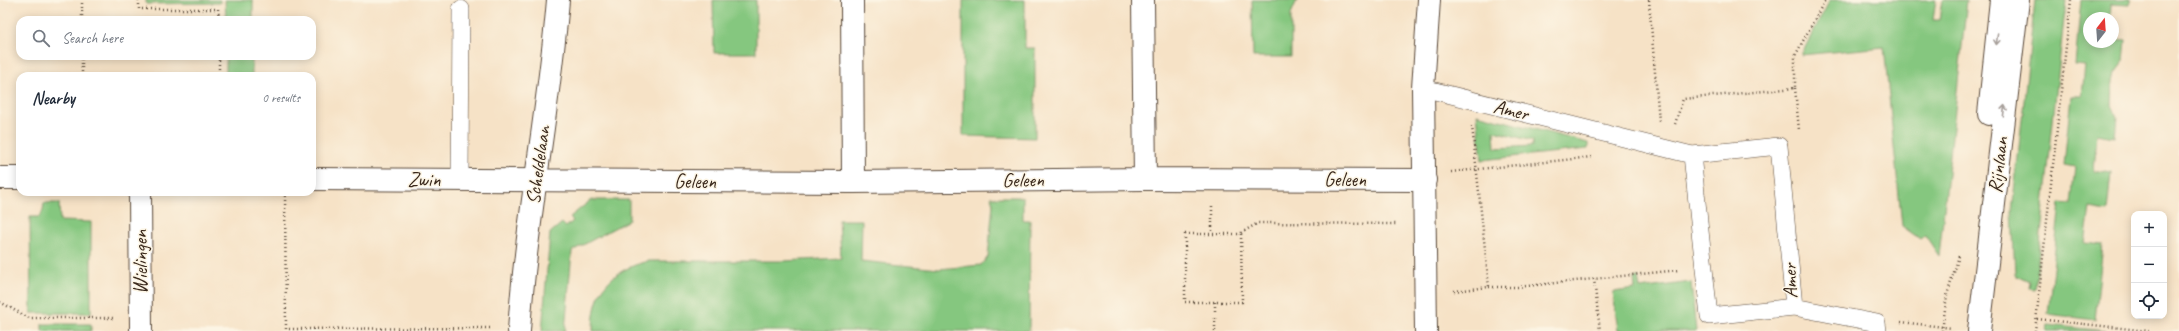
<!DOCTYPE html>
<meta charset="utf-8">
<style>
:root{--surface:#fff;--page:#f2f2f3;--text:#1f2937;--muted:#747a83;--line:#e0e1e3}
body{margin:0;font-family:Caveat,sans-serif;background:var(--page);color:var(--text)}
.controls{position:absolute;right:12px;bottom:12px;display:grid;overflow:hidden;border-radius:8px;box-shadow:0 2px 10px #0003}
.controls button{width:36px;height:36px;display:grid;place-items:center;padding:0;border:0;border-bottom:1px solid var(--line);background:var(--surface);color:var(--text);font:20px sans-serif}
.compass{position:absolute;left:2083px;top:12px;width:36px;height:36px;border-radius:50%;background:var(--surface);box-shadow:0 2px 10px #0003;rotate:17deg}
.list{margin:0;padding:0;list-style:none}
h2{display:flex;justify-content:space-between;align-items:center;height:52px;margin:0;padding:0 16px;font-size:17px}
h2 small{font-size:13px;font-weight:400;color:var(--muted)}
.icon{flex:none;width:22px;height:22px;fill:none;stroke:currentColor;stroke-width:2;stroke-linecap:round;stroke-linejoin:round}
.map{position:relative;flex:none;width:2179px;height:331px;overflow:hidden}
.search{position:absolute;background:var(--surface);box-shadow:0 2px 10px #0003;left:16px;top:16px;width:300px;height:44px;display:flex;align-items:center;gap:10px;box-sizing:border-box;padding:0 14px;border-radius:12px;color:var(--muted);font-size:15px}
.panel{position:absolute;background:var(--surface);box-shadow:0 2px 10px #0003;left:16px;top:72px;width:300px;height:124px;border-radius:12px}
.map>svg:first-child{display:block}
.green{fill:#85c77f;stroke:#60784e;fill-rule:evenodd}
.lines{fill:none;stroke-linecap:round;stroke-linejoin:round}
.lane-casing{stroke:#574637;stroke-width:18}
.street-casing{stroke:#574637;stroke-width:24}
.secondary-casing{stroke:#574637;stroke-width:24}
.path{stroke:#574637;stroke-width:2.5;stroke-dasharray:1 3;stroke-linecap:butt}
.lane{stroke:#fff;stroke-width:17}
.street{stroke:#fff;stroke-width:22}
.secondary{stroke:#fff;stroke-width:22}
.oneway{stroke:#a79f9a}
.labels{text-anchor:middle;dominant-baseline:central;stroke-width:3;stroke-linejoin:round;paint-order:stroke}
.street-label{font-size:20px;fill:#3b2a1e;stroke:#fcf5e5}
</style>
<div class="map">
<svg width="2179" height="331" viewBox="0 0 2179 331">
<rect width="100%" height="100%" fill="#fcf5e5"/>
<filter id="ink" filterUnits="userSpaceOnUse"><feTurbulence type="fractalNoise" baseFrequency=".025" numOctaves="2"/><feDisplacementMap in="SourceGraphic" scale="8" xChannelSelector="R" yChannelSelector="G"/><feConvolveMatrix kernelMatrix="1 2 1 2 8 2 1 2 1" color-interpolation-filters="sRGB"/></filter>
<filter id="wash" filterUnits="userSpaceOnUse"><feTurbulence type="fractalNoise" baseFrequency=".012" numOctaves="4" result="noise"/><feDisplacementMap in="SourceGraphic" scale="16" xChannelSelector="R" yChannelSelector="G"/><feGaussianBlur stdDeviation="0.9" result="paint"/><feColorMatrix in="noise" values="0 0 0 0 0 0 0 0 0 0 0 0 0 0 0 0 0 1.4 0 .05"/><feComposite in="paint" operator="in"/></filter>
<g filter="url(#wash)">
<rect width="100%" height="100%" fill="#f6e2c6"/>
<path class="green" d="M 146,0 L 220,0 L 220,3 L 146,4 Z
M 225,0 L 253,0 L 253,20 L 226,20 Z
M 713,0 L 756,0 L 756,53 L 714,53 Z
M 963,0 L 1025,0 L 1025,48 L 1035,48 L 1035,138 L 963,136 Z
M 1252,0 L 1297,0 L 1291,14 L 1291,57 L 1253,57 Z
M 1830,0 L 1936,0 L 1933,20 L 1939,20 L 1942,0 L 1967,0 L 1939,256 L 1925,235 L 1920,239 L 1902,226 L 1884,47 L 1801,55 Z
M 2035,0 L 2066,0 L 2035,290 L 2029,289 L 2030,282 L 2015,275 L 2012,211 Z
M 2081,0 L 2130,0 L 2130,5 L 2111,4 L 2110,18 L 2089,18 L 2089,42 L 2113,42 L 2113,39 L 2126,40 L 2124,61 L 2115,73 L 2113,82 L 2112,105 L 2117,117 L 2115,137 L 2097,134 L 2094,170 L 2111,173 L 2107,211 L 2090,208 L 2085,243 L 2103,245 L 2095,320 L 2048,314 L 2060,203 L 2071,204 L 2075,167 L 2064,165 L 2071,96 L 2082,96 L 2085,66 L 2075,65 Z
M 226,56 L 252,56 L 252,76 L 226,76 Z
M 1477,114 L 1588,143 L 1588,149 L 1482,160 ZM 1494,131 L 1533,141 L 1532,146 L 1495,148 Z
M 991,197 L 1023,197 L 1023,220 L 1030,220 L 1029,331 L 593,331 C 593,290 610,271 648,261 L 783,261 L 841,258 L 839,220 L 862,220 L 861,261 L 939,269 L 981,265 L 988,257 L 993,204 Z
M 591,200 L 629,200 L 629,220 L 572,251 L 565,331 L 542,331 L 550,233 L 562,223 L 566,227 L 573,221 L 570,217 Z
M 44,203 L 59,203 L 60,221 L 91,222 L 91,313 L 31,313 L 30,217 L 40,217 L 43,210 Z
M 1638,277 L 1640,289 L 1691,282 L 1696,331 L 1618,331 L 1613,292 L 1635,289 L 1634,278 Z
M 42,324 L 91,324 L 91,331 L 42,331 Z
M 2047,325 L 2106,331 L 2046,331 Z"/>
</g>
<g filter="url(#ink)">
<g class="lines">
<defs>
<path id="lane" d="M 1423,88 L 1692,155 L 1779,146 L 1794,307 L 1709,316 L 1692,155
M 460,179 L 461,9
M 1794,307 L 1877,323 L 1878,331"/>
<path id="street" d="M 852,0 L 853,182
M 1143,0 L 1145,179
M 0,178 L 20,178
M 312,179 L 853,182 L 1145,179 L 1425,180
M 140,192 L 141,331
M 519,331 C 526,220 549,111 558,0
M 1426,331 L 1423,88 L 1429,0"/>
<path id="secondary" d="M 1989,114 L 2001,0
M 1979,331 L 2018,0"/>
</defs>
<use href="#lane" class="lane-casing"/>
<use href="#street" class="street-casing"/>
<use href="#secondary" class="secondary-casing"/>
<path class="path" d="M 139,0 L 139,9 L 218,9 L 219,20
M 1649,0 L 1659,121
M 82,20 L 82,0
M 219,56 L 219,76
M 82,76 L 82,56
M 1795,88 L 1799,130
M 1675,124 L 1683,99 L 1795,88 L 1795,56 L 1825,0
M 1451,172 L 1592,157
M 285,192 L 286,329 L 491,328
M 1212,206 L 1212,234
M 1241,233 L 1258,223 L 1397,224
M 1185,234 L 1241,234 L 1242,302 L 1185,302 Z
M 1594,279 L 1600,331
M 1489,287 L 1517,287 L 1679,270
M 1454,291 L 1489,287 L 1472,126
M 0,302 L 29,318 L 113,318
M 2037,319 L 2149,331
M 1901,322 L 1952,328
M 1215,331 L 1215,302
M 1942,331 L 1947,295 L 1959,256
M 2035,331 L 2071,0"/>
<use href="#lane" class="lane"/>
<use href="#street" class="street"/>
<use href="#secondary" class="secondary"/>
</g>
<defs><path id="oneway-shaft" d="M-6 0H5M1.5-3L5.5 0L1.5 3" fill="none" stroke-width="1.6" stroke-linecap="round" stroke-linejoin="round"/></defs>
<g class="oneway">
<use href="#oneway-shaft" transform="translate(1997 39) rotate(96)"/>
<use href="#oneway-shaft" transform="translate(2004 111) rotate(-83)"/>
</g>
</g>
<g class="labels">
<g class="street-label">
<text transform="translate(1511 110) rotate(14)">Amer</text>
<text transform="translate(538 165) rotate(-82)">Scheldelaan</text>
<text transform="translate(1998 165) rotate(-83)">Rijnlaan</text>
<text x="424" y="179">Zwin</text>
<text x="1345" y="179">Geleen</text>
<text transform="translate(1023 180) rotate(-1)">Geleen</text>
<text x="695" y="181">Geleen</text>
<text transform="translate(140 262) rotate(-90)">Wielingen</text>
<text transform="translate(1790 281) rotate(-92)">Amer</text>
</g>
</g>
</svg>
<div class="controls">
<button>+</button>
<button>−</button>
<button><svg class="icon" aria-label="locate" viewBox="0 0 24 24"><circle cx="12" cy="12" r="6"/><path d="M12 2v4M12 18v4M2 12h4M18 12h4"/></svg></button>
</div>
<svg class="compass" viewBox="-18 -18 36 36"><path d="M0-13l5 13h-10z" fill="#e53935"/><path d="M0 13l5-13h-10z" fill="#747a83"/></svg>
<div class="search"><svg class="icon" aria-label="search" viewBox="0 0 24 24"><circle cx="10" cy="10" r="6"/><path d="M15 15l6 6"/></svg>Search here</div>
<section class="panel">
<h2>Nearby<small>0 results</small></h2>
<ul class="list">
</ul>
</section>
</div>
